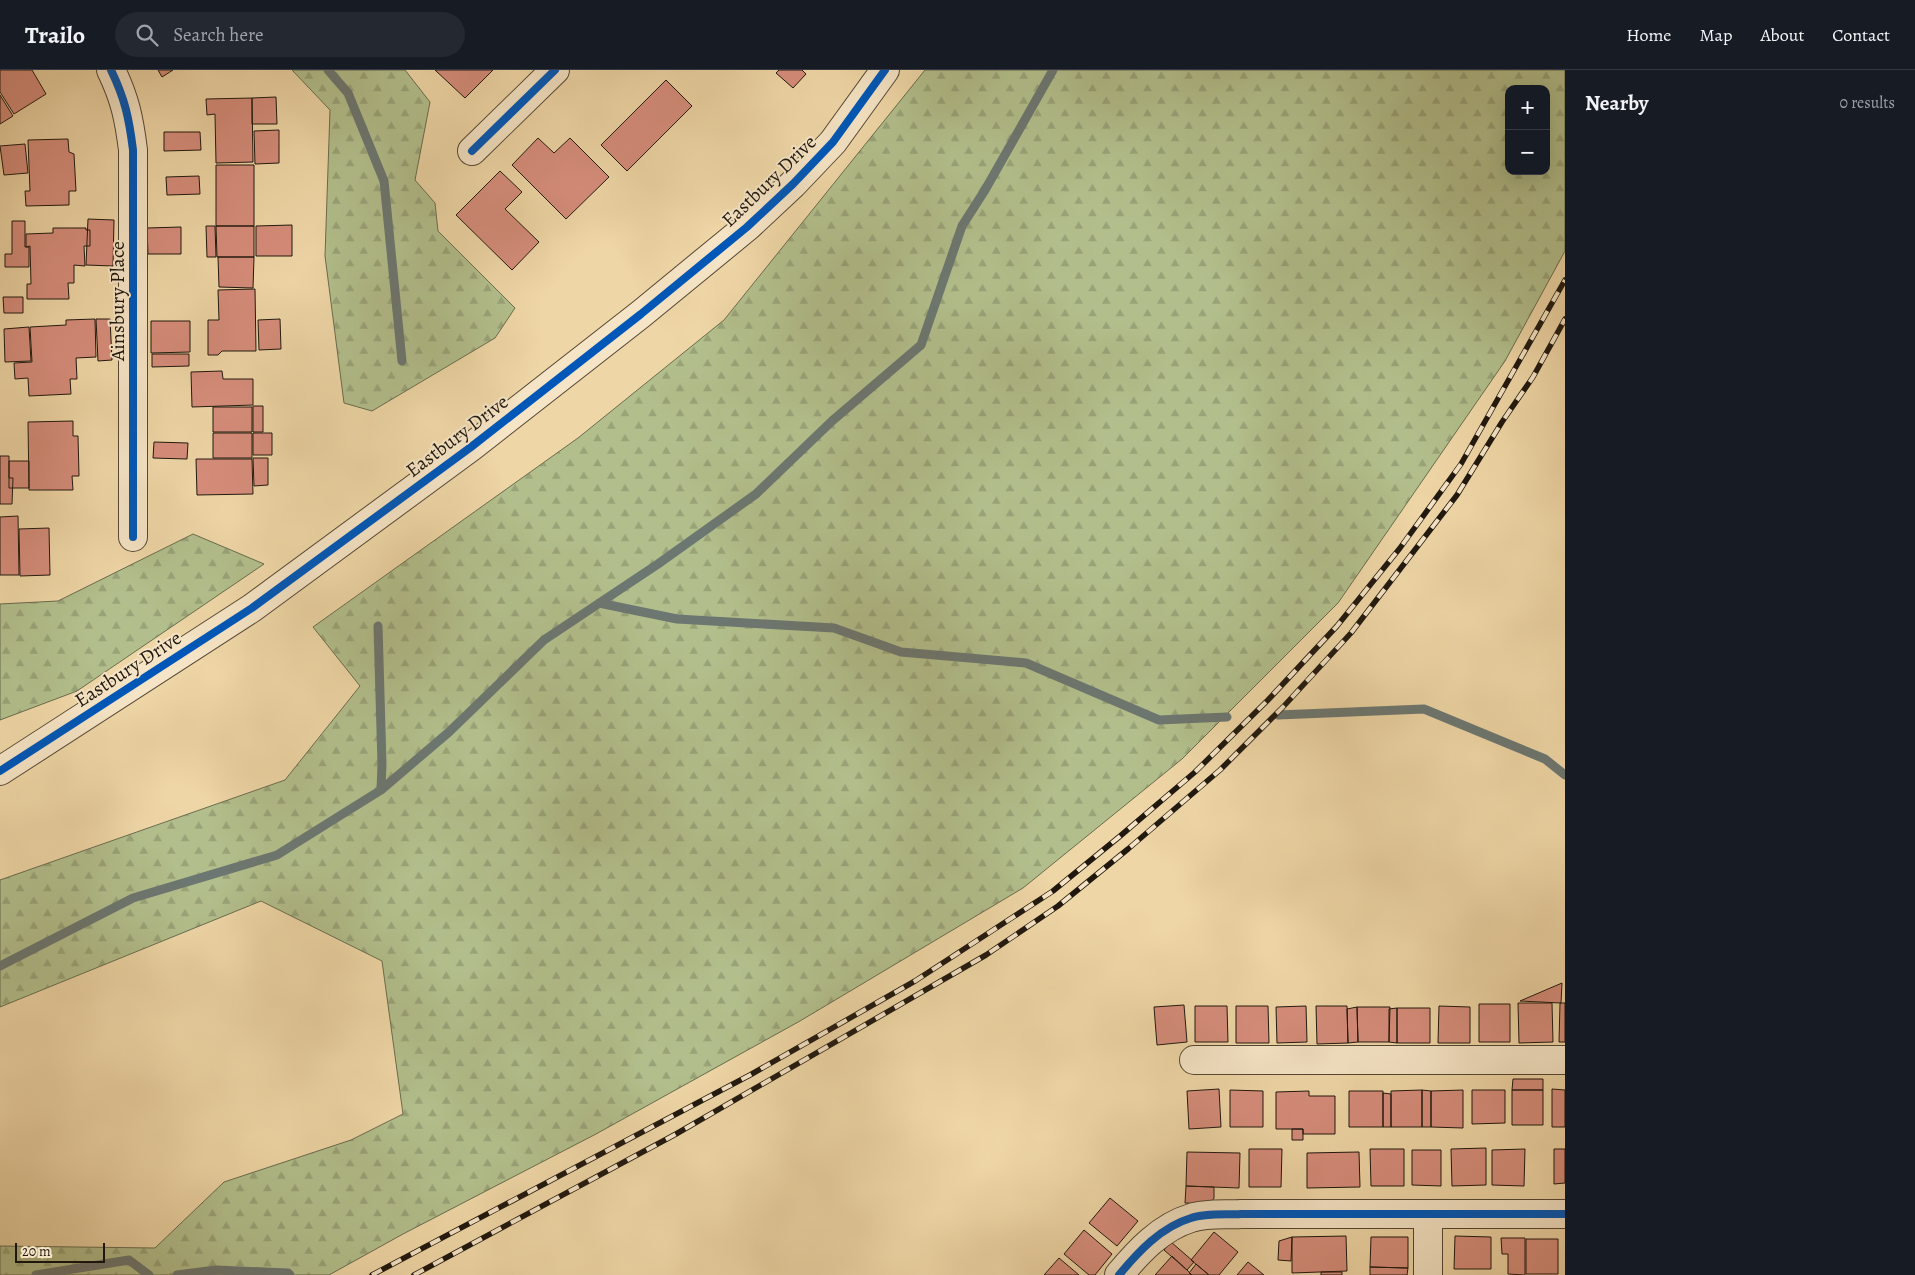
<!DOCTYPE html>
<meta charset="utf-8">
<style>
:root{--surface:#171b24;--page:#242831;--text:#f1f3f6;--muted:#9ea1a6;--line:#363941}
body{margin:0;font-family:Alegreya,serif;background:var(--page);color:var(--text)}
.controls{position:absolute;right:15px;top:15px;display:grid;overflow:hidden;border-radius:10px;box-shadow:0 5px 20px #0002}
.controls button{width:45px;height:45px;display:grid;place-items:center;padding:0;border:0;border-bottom:1px solid var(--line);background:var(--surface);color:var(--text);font:25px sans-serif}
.scale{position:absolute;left:15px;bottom:12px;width:90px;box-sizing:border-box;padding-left:5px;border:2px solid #20180f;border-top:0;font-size:14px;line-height:18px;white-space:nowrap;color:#20180f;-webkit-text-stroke:4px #f5e4c5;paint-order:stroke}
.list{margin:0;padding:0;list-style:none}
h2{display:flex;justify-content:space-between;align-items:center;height:65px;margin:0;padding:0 20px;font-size:21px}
h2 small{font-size:16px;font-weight:400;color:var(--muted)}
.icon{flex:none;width:28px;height:28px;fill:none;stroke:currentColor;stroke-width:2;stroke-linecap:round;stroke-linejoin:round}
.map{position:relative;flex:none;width:1565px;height:1205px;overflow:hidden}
header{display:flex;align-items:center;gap:30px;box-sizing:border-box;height:70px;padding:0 25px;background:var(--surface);border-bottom:1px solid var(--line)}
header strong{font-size:24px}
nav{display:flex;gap:28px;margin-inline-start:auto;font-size:18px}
.search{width:350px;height:45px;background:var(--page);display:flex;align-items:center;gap:12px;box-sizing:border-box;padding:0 18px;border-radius:28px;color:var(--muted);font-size:19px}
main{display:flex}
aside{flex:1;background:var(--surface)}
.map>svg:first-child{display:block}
.forest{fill:url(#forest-firs);stroke:#696c4e;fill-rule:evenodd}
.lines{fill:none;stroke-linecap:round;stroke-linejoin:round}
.stream{stroke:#6c7771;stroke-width:9}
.building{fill:#d68d7b;stroke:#20180f}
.minor-casing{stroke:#544835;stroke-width:30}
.minor{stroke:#f5e4c5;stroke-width:28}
.rail-casing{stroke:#20180f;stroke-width:5.5}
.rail{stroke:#f5e4c5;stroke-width:4;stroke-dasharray:11;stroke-linecap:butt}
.cycleway-casing{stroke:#f5e4c5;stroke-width:11}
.cycleway{stroke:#0057b8;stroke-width:8}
.labels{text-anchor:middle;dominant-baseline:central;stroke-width:4;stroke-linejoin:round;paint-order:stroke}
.street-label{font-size:20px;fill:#20180f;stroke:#f5e4c5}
</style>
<header>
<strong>Trailo</strong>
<div class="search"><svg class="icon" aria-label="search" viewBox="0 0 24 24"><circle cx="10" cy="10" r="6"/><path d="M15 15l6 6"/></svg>Search here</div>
<nav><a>Home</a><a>Map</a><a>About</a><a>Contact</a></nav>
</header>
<main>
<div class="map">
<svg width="1565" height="1205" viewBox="0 0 1565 1205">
<defs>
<pattern id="forest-firs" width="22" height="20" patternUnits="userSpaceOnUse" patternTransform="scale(1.25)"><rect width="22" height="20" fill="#b2bf8c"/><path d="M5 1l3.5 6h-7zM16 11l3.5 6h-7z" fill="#99a378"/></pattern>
</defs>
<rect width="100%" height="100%" fill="#efd6a6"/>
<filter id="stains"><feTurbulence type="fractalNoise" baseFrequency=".004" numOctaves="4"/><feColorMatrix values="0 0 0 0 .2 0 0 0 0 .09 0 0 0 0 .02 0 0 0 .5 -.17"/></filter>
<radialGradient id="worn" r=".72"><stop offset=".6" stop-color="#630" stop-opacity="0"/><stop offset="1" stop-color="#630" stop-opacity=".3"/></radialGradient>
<path class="forest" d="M 292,0 L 405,0 L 430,32 L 415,110 L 435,133 L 438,161 L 515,238 L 495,268 L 372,341 L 344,333 L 325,186 L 330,40 Z
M 925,0 L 1565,0 L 1565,181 L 1505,291 L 1338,533 L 1182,689 L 1023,818 L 800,951 L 596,1064 L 403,1164 L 329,1205 L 0,1205 L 0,1176 L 155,1178 L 224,1112 L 351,1070 L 403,1044 L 382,891 L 261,831 L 0,937 L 0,810 L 285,710 L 360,616 L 313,557 L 578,368 L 724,250 ZM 1509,19 L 1546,19 L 1546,101 L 1509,101 Z
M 193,464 L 264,494 L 77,621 L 0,650 L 0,534 L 58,531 Z"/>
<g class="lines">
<path class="stream" d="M 328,0 L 348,23 L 384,111 L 402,291
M 599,533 L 677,549 L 834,558 L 901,582 L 1026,593 L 1159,650 L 1227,647
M 378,556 L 382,694 L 381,720
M 1278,645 L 1424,639 L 1545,689 L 1565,705
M 0,896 L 133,828 L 277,785 L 381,720 L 449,662 L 544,570 L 658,494 L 756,424 L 832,351 L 921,275 L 962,156 L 985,120 L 1053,0
M 36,1205 L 129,1190 L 149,1205
M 177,1205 L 216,1200 L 288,1203 L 290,1205"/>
</g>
<path class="building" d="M 0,0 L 32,0 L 46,24 L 14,44 L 0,22 Z
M 158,0 L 173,0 L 162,7 Z
M 435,0 L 493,0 L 465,28 Z
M 779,0 L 802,0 L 806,4 L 793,18 L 776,3 Z
M 666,10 L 692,36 L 627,101 L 601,75 Z
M 0,25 L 13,46 L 0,54 Z
M 276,27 L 277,54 L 252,54 L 252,28 Z
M 252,28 L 253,92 L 216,93 L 215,44 L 207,45 L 206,29 Z
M 279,60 L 279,93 L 255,94 L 254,61 Z
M 164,62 L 200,62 L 201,80 L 164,81 Z
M 538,68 L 554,83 L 570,68 L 609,107 L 566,149 L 512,95 Z
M 68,69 L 69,82 L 74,84 L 76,121 L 69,121 L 69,135 L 26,136 L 25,121 L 30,121 L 28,70 Z
M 25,74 L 28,103 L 4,105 L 0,76 Z
M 216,95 L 254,95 L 254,156 L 216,156 Z
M 500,101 L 522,122 L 505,139 L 539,172 L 512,200 L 456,145 Z
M 199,106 L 200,124 L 167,125 L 166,107 Z
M 88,149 L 114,150 L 113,196 L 86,195 Z
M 12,151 L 25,151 L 25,177 L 29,177 L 29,197 L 5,197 L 5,184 L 12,184 Z
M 292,155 L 292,186 L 256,186 L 256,156 Z
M 206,156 L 215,156 L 216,187 L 207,187 Z
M 216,156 L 254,156 L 254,187 L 217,187 Z
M 181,157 L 181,184 L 148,184 L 147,158 Z
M 53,158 L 86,158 L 86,160 L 90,160 L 90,176 L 84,176 L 85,196 L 74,195 L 74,213 L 68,213 L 69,229 L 27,229 L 27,214 L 31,214 L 30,176 L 26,177 L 26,164 L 53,163 Z
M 218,187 L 254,187 L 253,218 L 219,217 Z
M 255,219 L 256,281 L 222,281 L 218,285 L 208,285 L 208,250 L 219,250 L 218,220 Z
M 3,227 L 23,227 L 23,243 L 4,243 Z
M 95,249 L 96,287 L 76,288 L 77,309 L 70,309 L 71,324 L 29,326 L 28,308 L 15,309 L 14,293 L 32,292 L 30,257 L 66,255 L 66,250 Z
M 96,249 L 110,249 L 112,290 L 98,291 Z
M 280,249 L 281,279 L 259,280 L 258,250 Z
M 151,251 L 190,251 L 190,282 L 151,283 Z
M 29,257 L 31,291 L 5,292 L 4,259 Z
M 152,284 L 189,284 L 189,296 L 152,297 Z
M 222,301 L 223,309 L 253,309 L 253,335 L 192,337 L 191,302 Z
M 253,336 L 263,336 L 263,362 L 253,362 Z
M 213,337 L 252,337 L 252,362 L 213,362 Z
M 73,351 L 73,366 L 78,366 L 79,406 L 72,406 L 73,420 L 29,420 L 28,352 Z
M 213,363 L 252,363 L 252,388 L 213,388 Z
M 253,363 L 272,363 L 272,385 L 253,385 Z
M 154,372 L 188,373 L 187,389 L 153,388 Z
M 0,386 L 9,386 L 9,408 L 13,408 L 12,434 L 0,434 Z
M 253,388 L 268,388 L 268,415 L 254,416 Z
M 196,389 L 252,389 L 253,424 L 197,425 Z
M 9,391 L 29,391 L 29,418 L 9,418 Z
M 18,446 L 19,505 L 0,505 L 0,447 Z
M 49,458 L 50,505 L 20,506 L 19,459 Z
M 1562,913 L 1561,933 L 1520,931 Z
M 1518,933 L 1552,933 L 1553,972 L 1519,973 Z
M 1560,933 L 1565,933 L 1565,972 L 1559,972 Z
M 1479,934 L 1510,934 L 1510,972 L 1479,972 Z
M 1184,935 L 1187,972 L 1157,975 L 1154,937 Z
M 1195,936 L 1227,936 L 1228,972 L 1195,972 Z
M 1236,936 L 1268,936 L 1269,973 L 1236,973 Z
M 1306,936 L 1307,972 L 1277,973 L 1276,937 Z
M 1316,936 L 1347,936 L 1348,973 L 1317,974 Z
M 1439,936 L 1470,937 L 1470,973 L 1438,973 Z
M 1357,937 L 1390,937 L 1389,972 L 1358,972 Z
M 1357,937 L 1358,972 L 1348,973 L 1347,939 Z
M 1397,938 L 1430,938 L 1430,973 L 1397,973 Z
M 1397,938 L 1397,973 L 1389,972 L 1389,939 Z
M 1513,1009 L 1543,1009 L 1543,1020 L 1512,1020 Z
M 1219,1019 L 1221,1057 L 1189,1059 L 1187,1021 Z
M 1552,1019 L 1565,1020 L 1565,1057 L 1552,1057 Z
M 1230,1020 L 1263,1021 L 1263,1057 L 1230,1057 Z
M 1422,1020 L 1422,1057 L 1391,1057 L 1391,1021 Z
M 1422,1020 L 1431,1021 L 1431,1057 L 1422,1057 Z
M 1463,1020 L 1463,1058 L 1431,1057 L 1431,1021 Z
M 1472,1020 L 1505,1020 L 1505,1053 L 1472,1054 Z
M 1512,1020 L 1543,1020 L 1543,1055 L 1512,1055 Z
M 1309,1021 L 1309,1026 L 1335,1026 L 1335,1064 L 1303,1064 L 1303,1059 L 1276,1059 L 1276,1022 Z
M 1349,1021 L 1383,1021 L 1383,1057 L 1349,1057 Z
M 1383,1023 L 1391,1024 L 1391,1057 L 1383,1057 Z
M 1292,1059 L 1303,1059 L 1303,1070 L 1292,1070 Z
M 1486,1078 L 1486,1115 L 1452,1116 L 1451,1079 Z
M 1249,1079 L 1282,1079 L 1281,1117 L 1249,1117 Z
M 1370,1079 L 1404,1079 L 1404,1116 L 1371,1116 Z
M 1525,1079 L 1524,1116 L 1492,1115 L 1492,1080 Z
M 1554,1079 L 1565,1079 L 1565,1113 L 1554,1114 Z
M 1412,1080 L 1441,1080 L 1441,1116 L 1412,1115 Z
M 1187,1082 L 1240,1083 L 1239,1118 L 1186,1116 Z
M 1359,1082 L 1360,1117 L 1307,1118 L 1307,1083 Z
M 1186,1116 L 1214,1117 L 1214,1128 L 1210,1134 L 1185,1133 Z
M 1110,1128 L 1138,1151 L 1117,1176 L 1089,1153 Z
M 1084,1160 L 1112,1184 L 1095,1205 L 1089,1205 L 1064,1184 Z
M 1214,1162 L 1238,1182 L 1219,1205 L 1209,1205 L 1191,1190 Z
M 1346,1166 L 1347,1201 L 1292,1203 L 1292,1167 Z
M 1455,1166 L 1491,1167 L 1491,1199 L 1454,1199 Z
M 1292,1167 L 1291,1191 L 1278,1190 L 1279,1171 Z
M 1371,1167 L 1408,1167 L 1408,1198 L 1370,1197 Z
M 1501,1168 L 1525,1168 L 1525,1205 L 1508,1204 L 1508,1184 L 1502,1184 Z
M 1526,1169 L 1558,1169 L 1558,1204 L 1526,1204 Z
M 1171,1172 L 1194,1192 L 1187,1200 L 1164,1180 Z
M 1172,1186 L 1187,1200 L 1192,1205 L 1155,1205 Z
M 1059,1188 L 1079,1205 L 1044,1205 Z
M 1248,1192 L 1264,1205 L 1237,1205 Z
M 1196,1194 L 1209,1205 L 1192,1205 L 1189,1203 Z
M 1370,1197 L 1408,1198 L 1407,1205 L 1370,1205 Z
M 1321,1202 L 1342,1202 L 1342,1205 L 1321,1205 Z"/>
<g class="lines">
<defs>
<path id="minor" d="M 111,0 C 125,29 129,48 133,80 L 133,467
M 472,81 L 555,0
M 0,701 L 252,538 L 471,377 L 641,244 L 747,157 L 793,114 L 833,72 L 885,0
M 1194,990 L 1565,990
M 1119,1205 C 1138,1182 1161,1157 1191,1148 C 1206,1143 1225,1145 1241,1144 L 1565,1144
M 1428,1205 L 1428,1144"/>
</defs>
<use href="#minor" class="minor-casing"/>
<use href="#minor" class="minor"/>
<defs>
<path id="rail" d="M 372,1205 L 750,1005 L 915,911 L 1053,821 L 1119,767 L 1195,702 L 1268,630 L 1337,556 L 1400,478 L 1461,394 L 1565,210
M 414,1205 L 676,1064 L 986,885 L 1058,836 L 1128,779 L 1220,700 L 1283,637 L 1351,563 L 1457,425 L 1502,352 L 1533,307 L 1565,249"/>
</defs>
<use href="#rail" class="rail-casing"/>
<use href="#rail" class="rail"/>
<defs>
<path id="cycleway" d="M 111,0 C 125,29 129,48 133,80 L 133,467
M 472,81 L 555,0
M 0,701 L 252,538 L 471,377 L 641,244 L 747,157 L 793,114 L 833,72 L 885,0
M 1119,1205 C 1138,1182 1161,1157 1191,1148 C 1206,1143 1225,1145 1241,1144 L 1565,1144"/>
</defs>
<use href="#cycleway" class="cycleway-casing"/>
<use href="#cycleway" class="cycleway"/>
</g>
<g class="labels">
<g class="street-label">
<text transform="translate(769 111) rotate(-44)">Eastbury Drive</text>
<text transform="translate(117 231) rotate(-90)">Ainsbury Place</text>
<text transform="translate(457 366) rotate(-37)">Eastbury Drive</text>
<text transform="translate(128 599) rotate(-33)">Eastbury Drive</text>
</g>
</g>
<rect width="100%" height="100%" filter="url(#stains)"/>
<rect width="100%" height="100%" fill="url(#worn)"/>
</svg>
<div class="controls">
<button>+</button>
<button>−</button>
</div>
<div class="scale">20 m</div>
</div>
<aside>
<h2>Nearby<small>0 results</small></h2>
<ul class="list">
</ul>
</aside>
</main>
